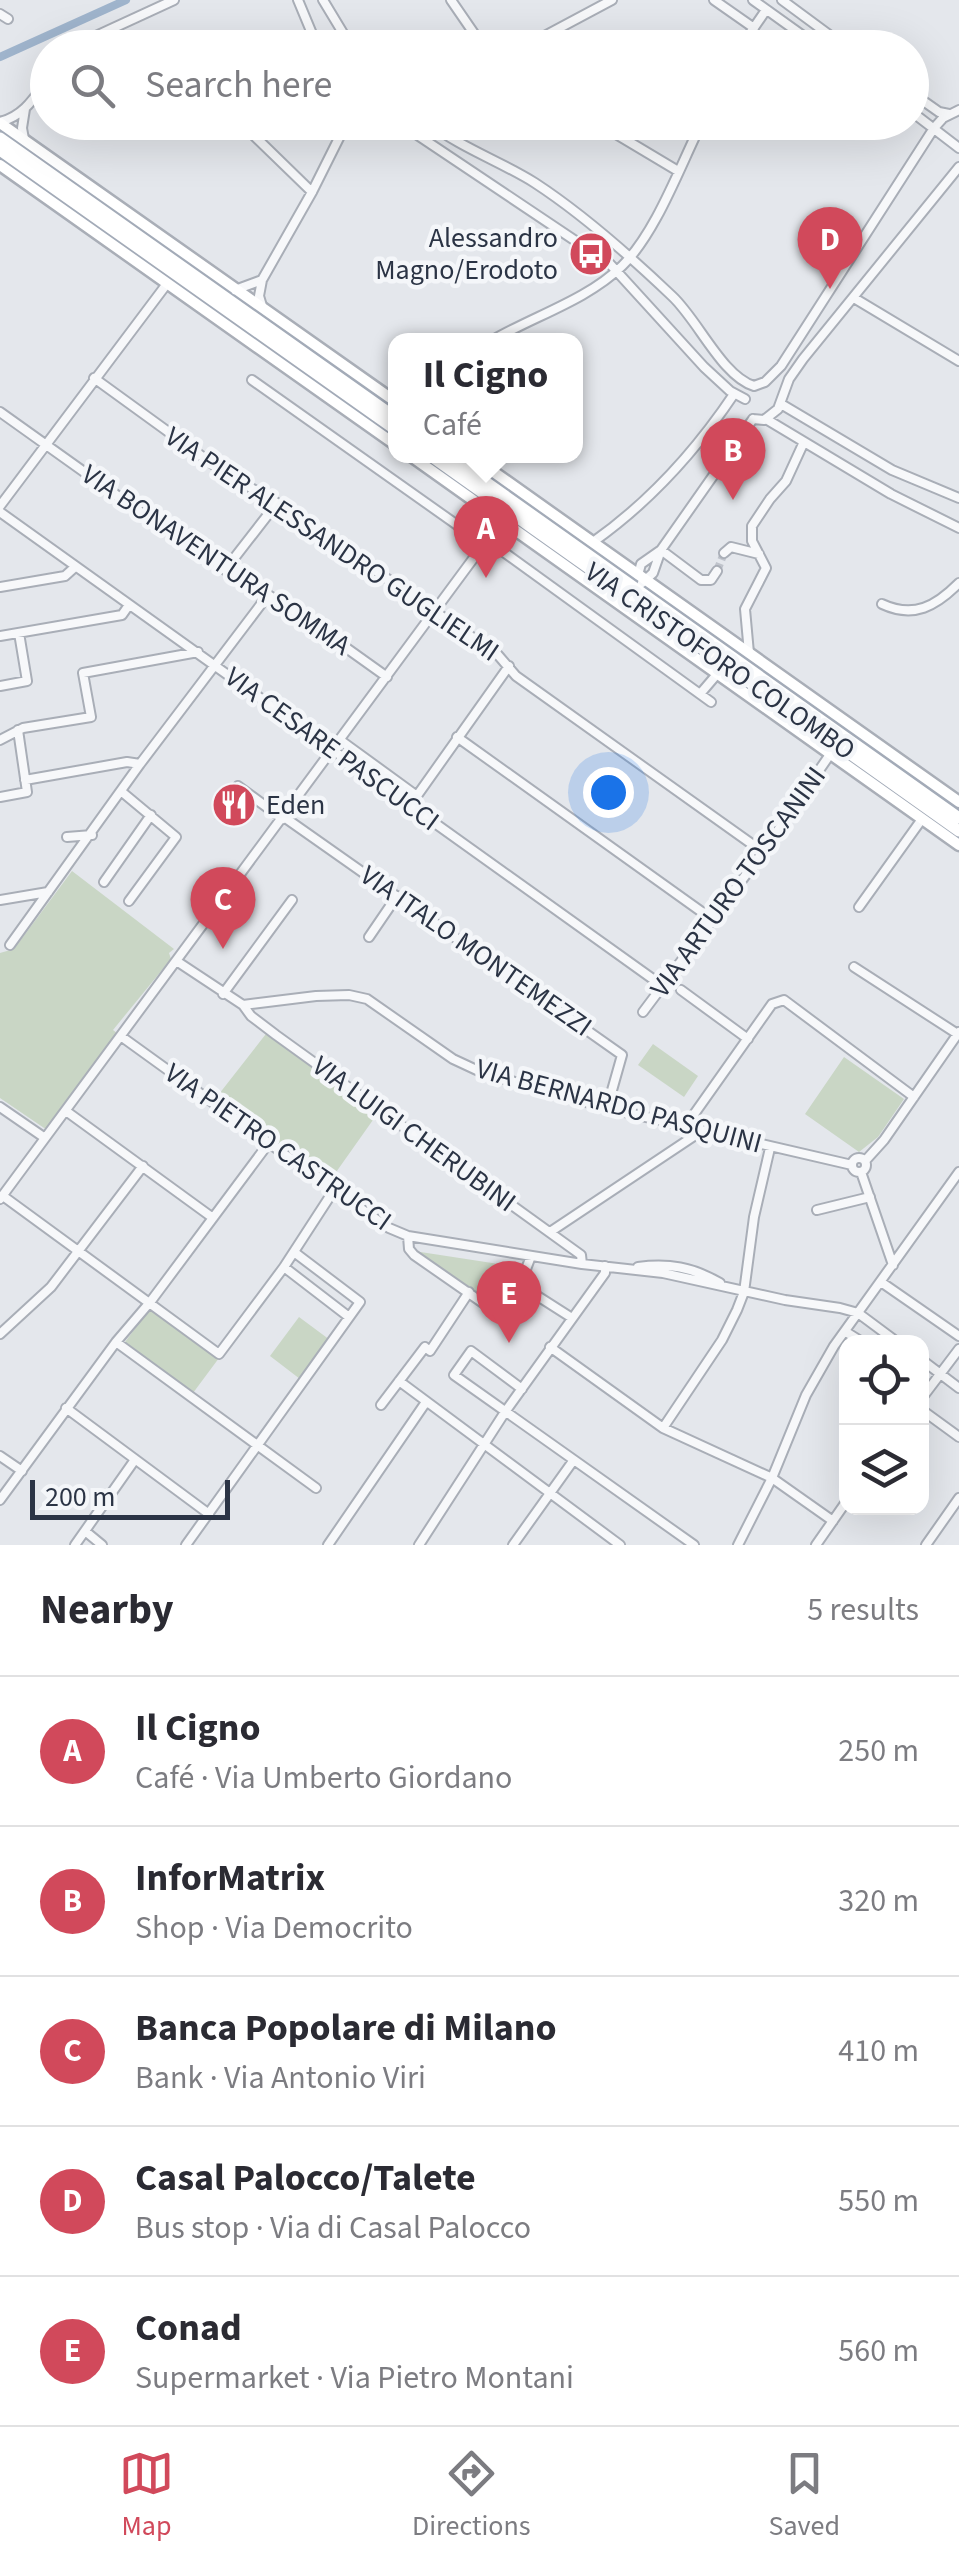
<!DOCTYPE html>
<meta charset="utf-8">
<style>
:root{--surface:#fff;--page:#f2f2f3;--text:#2b2b33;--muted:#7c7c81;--line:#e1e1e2;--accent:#d1495b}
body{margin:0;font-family:"Source Sans 3",sans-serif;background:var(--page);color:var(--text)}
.controls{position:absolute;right:30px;bottom:30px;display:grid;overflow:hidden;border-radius:20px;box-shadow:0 10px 40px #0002}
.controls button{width:90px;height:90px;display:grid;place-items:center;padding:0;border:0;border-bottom:2px solid var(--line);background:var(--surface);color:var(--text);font:50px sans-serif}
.scale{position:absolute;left:30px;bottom:25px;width:200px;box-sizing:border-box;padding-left:10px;border:5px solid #2b3445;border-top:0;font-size:28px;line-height:35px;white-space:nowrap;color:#2b3445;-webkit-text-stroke:8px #f4f6f9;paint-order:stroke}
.you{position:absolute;left:608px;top:792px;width:35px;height:35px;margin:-25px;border:8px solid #fff;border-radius:50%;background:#1a73e8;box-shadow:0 0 0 15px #1a73e833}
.badge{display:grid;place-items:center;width:65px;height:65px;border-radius:50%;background:var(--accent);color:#fff;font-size:32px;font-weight:700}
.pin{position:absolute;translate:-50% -82px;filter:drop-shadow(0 2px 5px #0008)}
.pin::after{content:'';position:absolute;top:52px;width:35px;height:30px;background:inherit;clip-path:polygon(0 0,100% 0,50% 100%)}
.popup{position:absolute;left:388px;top:333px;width:195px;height:130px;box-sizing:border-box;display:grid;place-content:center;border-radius:20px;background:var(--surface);filter:drop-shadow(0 2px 8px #0005);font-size:32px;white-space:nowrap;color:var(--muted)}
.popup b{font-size:38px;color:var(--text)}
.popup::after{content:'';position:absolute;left:50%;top:100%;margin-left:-20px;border:20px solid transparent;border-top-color:var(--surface)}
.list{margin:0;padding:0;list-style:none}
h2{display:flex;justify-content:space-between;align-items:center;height:130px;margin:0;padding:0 40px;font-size:42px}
h2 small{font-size:32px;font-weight:400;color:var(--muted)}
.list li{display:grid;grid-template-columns:65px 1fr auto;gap:30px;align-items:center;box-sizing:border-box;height:150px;padding:0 40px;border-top:2px solid var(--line)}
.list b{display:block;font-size:38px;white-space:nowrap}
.list p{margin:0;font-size:32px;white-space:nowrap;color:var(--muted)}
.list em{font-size:32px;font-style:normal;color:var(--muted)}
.icon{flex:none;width:55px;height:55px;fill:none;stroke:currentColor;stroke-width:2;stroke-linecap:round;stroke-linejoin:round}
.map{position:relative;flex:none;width:959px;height:1545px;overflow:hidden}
.search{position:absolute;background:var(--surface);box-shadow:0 10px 40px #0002;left:30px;right:30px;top:30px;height:110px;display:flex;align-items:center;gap:25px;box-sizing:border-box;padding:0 35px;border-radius:55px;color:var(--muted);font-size:38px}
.sheet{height:880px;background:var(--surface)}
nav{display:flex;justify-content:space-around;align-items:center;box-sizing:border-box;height:140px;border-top:2px solid var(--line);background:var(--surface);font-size:28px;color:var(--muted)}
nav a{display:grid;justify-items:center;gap:5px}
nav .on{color:var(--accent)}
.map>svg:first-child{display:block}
.green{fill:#c9d6c5}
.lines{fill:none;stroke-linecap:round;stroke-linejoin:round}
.canal{stroke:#9fb4cc;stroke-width:8}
.street-tunnel{stroke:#bfc3cb;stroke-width:8;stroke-dasharray:8 4;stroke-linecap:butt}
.street-casing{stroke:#a9aeb7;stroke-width:12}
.secondary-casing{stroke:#a9aeb7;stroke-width:15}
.primary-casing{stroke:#a3abb8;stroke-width:16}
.street{stroke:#f7f8fa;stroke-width:8}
.secondary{stroke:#fff;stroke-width:10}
.primary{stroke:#fff;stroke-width:11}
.labels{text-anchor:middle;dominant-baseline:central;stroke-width:9;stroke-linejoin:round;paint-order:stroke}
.poi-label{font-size:28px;fill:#2b3445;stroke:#f4f6f9;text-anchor:end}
.street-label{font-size:28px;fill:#2b3445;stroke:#f4f6f9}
</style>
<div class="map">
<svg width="959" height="1545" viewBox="0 0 959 1545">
<rect width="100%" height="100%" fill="#e4e7ec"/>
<path class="green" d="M 72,871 L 174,949 L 169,953 L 171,959 L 113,1030 L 122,1037 L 50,1132 L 0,1098 L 0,953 L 14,949 Z
M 269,1030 L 380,1110 L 327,1185 L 212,1103 Z
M 653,1044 L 698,1076 L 684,1097 L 638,1065 Z
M 844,1057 L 904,1099 L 878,1137 L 859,1152 L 805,1114 Z
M 414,1251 L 512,1266 L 495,1296 L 486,1299 Z
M 151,1307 L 219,1358 L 193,1393 L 125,1342 Z
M 299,1317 L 330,1340 L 300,1379 L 270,1356 Z"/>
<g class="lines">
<path class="canal" d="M 0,57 L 126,0"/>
<path class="street-tunnel" d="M 717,571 L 724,553"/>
<defs>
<path id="street" d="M 298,0 L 318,48
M 323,0 L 352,48
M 451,0 L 484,48
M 714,0 L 754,28
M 753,0 L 820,48
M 782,0 L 847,48
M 0,14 L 8,19
M 70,48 L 174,0
M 522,48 L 612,0
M 740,48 L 766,10
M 912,93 L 939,112 L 949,114
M 912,112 L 959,148
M 0,122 C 24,116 34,98 48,79
M 240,122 L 312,192
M 398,122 L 610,264 L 704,367 L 730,391 L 745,399
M 428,122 C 461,148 500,161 535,183 C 584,215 630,256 672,296 C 698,320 722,376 754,386
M 596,122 L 678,171
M 24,139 L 22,128 L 25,109
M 235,290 L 262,280
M 854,298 L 959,361
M 262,306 L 259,296 L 262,280 L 312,192 L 347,122
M 493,340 C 534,316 587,300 622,266 C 656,233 680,166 702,122
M 94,378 L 225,473 L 277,503 L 498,655 L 516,676 L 763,852
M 252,380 L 484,544
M 754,386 L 765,382 L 781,366 L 934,128 L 943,118 L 959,110
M 781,404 L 892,470 L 959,498
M 0,412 L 136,509 L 310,622 L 387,677
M 753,419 L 764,420 L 778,409 L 789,379 L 803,359 L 959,167
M 766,419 L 891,494 L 959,528
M 0,506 L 166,285
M 0,512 L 664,987
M 487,540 L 711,702
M 593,542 C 651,501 695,452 734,394
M 661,550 L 701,580 L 711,580 L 717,571
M 724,553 L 731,547 L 759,554
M 225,570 L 277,503
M 638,575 L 641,564 L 661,550
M 642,583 L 653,573 L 661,550 L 753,419
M 0,587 L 65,576 L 75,567
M 882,604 C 914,619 936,606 959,583
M 0,636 L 122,615 L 129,605
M 749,653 L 745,609 L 766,568 L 752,541 L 752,526 L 770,499 L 786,481 L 803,444
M 0,686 L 27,681 L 19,633
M 700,694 L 718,673
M 457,737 L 713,920
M 0,740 L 23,728 L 91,717 L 83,673 L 198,652
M 340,740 L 417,796
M 25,780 L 127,762 L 140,764 L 268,595
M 238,786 L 283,819
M 122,792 L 176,837 L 129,901
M 0,797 L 27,792 L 18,730
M 409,807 L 509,666
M 284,817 L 622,1055 L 607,1108
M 67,837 L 92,835
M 104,882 L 151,815
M 0,900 L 48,892
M 859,907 L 922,819
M 369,937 L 397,896
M 10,945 L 140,764
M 178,962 L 243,1005 L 316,996 L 349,995 L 367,999 L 453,1059 L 483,1073 L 607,1108 L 852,1165
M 854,967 L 959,1035
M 681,990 L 748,1039
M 223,994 L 292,900
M 243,1005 L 251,1016 L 276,1035 L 581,1255 L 582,1264
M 643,1012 L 763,852 L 831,753
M 122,1037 L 334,1190 L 389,1228 L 408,1236 L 582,1264 L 663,1273 L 785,1300 L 840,1308 L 858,1313 L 897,1342
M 0,1107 L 45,1138
M 66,1111 L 213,1218
M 685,1127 L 772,1004 L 784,1000 L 914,1097
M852 1165a7 7 0 1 1 14 0a7 7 0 1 1-14 0Z
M 865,1161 L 884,1140 L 959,1032
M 861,1172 L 893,1265
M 3,1196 L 219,1354 L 284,1267 L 334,1190
M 0,1199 L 501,521
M 817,1210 L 870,1197
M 550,1232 L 700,1132
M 408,1236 L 409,1249 L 414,1255 L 483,1303 L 495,1302 L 514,1281 L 572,1318
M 284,1267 L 349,1317
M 638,1267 C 669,1263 692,1267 720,1283
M 881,1282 L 959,1336
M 520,1285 L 531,1256
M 846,1332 L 862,1342
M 0,1334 L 51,1287 L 143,1166
M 116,1342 L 316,1488
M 550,1347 L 663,1428 L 772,1478 L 833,1521
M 922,1360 L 959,1388
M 399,1381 L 620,1545
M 522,1389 L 471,1351 L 454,1375 L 694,1545
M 922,1398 L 959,1349
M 381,1405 L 425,1347 L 430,1351 L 469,1292
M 66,1408 L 209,1514
M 922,1410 L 959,1437
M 663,1428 L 722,1340 L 737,1310 L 744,1292 L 754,1217 L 770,1148
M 0,1456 L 22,1471
M 0,1500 L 116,1342 L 151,1301 L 268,1144
M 85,1531 L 102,1545
M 75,1545 L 134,1461
M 186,1545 L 360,1302 L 294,1252
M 328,1545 L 426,1402
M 419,1545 L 505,1412 L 605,1273 L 605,1266
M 513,1545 L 573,1461
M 738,1545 L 772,1478 L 806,1395 L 834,1346 L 959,1172
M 816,1545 L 846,1502
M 926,1545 L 959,1498"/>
<path id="secondary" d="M 0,123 L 396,402
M 0,165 L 396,445
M 411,456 L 959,845
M 471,456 L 959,802"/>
<path id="primary" d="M 0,138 L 396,418
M 0,150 L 396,430
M 431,456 L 959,831
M 449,456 L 959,818"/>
</defs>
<use href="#street" class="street-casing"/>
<use href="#secondary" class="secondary-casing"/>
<use href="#primary" class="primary-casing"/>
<use href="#street" class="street"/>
<use href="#secondary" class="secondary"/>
<use href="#primary" class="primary"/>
</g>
<defs>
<symbol id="bus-disc" viewBox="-11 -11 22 22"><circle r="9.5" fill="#d1495b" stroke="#f4f6f9"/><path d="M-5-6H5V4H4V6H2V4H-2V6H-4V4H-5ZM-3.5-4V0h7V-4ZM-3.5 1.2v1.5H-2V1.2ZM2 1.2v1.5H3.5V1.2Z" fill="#fff"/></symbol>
<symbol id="restaurant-disc" viewBox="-11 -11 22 22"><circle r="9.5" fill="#d1495b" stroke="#f4f6f9"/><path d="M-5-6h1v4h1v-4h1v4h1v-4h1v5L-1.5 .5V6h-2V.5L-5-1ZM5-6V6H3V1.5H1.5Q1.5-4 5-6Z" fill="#fff"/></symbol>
</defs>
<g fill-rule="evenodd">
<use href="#bus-disc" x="566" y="229" width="50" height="50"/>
<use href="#restaurant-disc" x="209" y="780" width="50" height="50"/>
</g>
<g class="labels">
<g class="poi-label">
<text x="558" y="238">Alessandro<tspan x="558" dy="32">Magno/Erodoto</tspan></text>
<text x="266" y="805" text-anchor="start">Eden</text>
</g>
<g class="street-label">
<text transform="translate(332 544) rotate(34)">VIA PIER ALESSANDRO GUGLIELMI</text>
<text transform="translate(216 560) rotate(34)">VIA BONAVENTURA SOMMA</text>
<text transform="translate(720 661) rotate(35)">VIA CRISTOFORO COLOMBO</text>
<text transform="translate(332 749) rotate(36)">VIA CESARE PASCUCCI</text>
<text transform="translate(738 882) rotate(-54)">VIA ARTURO TOSCANINI</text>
<text transform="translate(476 951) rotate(35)">VIA ITALO MONTEMEZZI</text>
<text transform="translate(619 1106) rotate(15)">VIA BERNARDO PASQUINI</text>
<text transform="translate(414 1134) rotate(36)">VIA LUIGI CHERUBINI</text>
<text transform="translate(278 1147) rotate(35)">VIA PIETRO CASTRUCCI</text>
</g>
</g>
</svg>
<div class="controls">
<button><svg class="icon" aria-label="locate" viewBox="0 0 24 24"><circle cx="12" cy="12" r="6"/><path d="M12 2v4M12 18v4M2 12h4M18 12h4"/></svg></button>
<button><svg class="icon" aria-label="layers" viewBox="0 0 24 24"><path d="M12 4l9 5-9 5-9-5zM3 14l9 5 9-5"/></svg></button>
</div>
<div class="scale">200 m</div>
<div class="you"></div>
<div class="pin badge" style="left:486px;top:578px">A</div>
<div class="popup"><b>Il Cigno</b>Café</div>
<div class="pin badge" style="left:733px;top:500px">B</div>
<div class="pin badge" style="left:223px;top:949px">C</div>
<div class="pin badge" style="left:830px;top:289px">D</div>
<div class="pin badge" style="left:509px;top:1343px">E</div>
<div class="search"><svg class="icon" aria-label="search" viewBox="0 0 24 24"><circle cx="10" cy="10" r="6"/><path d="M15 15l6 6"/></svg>Search here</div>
</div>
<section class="sheet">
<h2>Nearby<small>5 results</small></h2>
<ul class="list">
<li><span class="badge">A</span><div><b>Il Cigno</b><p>Café · Via Umberto Giordano</p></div><em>250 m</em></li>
<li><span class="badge">B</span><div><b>InforMatrix</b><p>Shop · Via Democrito</p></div><em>320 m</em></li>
<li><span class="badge">C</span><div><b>Banca Popolare di Milano</b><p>Bank · Via Antonio Viri</p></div><em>410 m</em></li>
<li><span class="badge">D</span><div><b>Casal Palocco/Talete</b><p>Bus stop · Via di Casal Palocco</p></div><em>550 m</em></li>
<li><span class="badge">E</span><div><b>Conad</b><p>Supermarket · Via Pietro Montani</p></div><em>560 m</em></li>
</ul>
</section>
<nav>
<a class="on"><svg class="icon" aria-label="map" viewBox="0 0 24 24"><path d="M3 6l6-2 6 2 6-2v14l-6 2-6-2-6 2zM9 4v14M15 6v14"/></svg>Map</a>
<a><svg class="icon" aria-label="directions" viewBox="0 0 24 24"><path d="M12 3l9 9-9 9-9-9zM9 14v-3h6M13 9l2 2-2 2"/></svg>Directions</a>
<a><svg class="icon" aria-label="saved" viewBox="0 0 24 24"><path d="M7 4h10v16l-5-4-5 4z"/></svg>Saved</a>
</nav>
